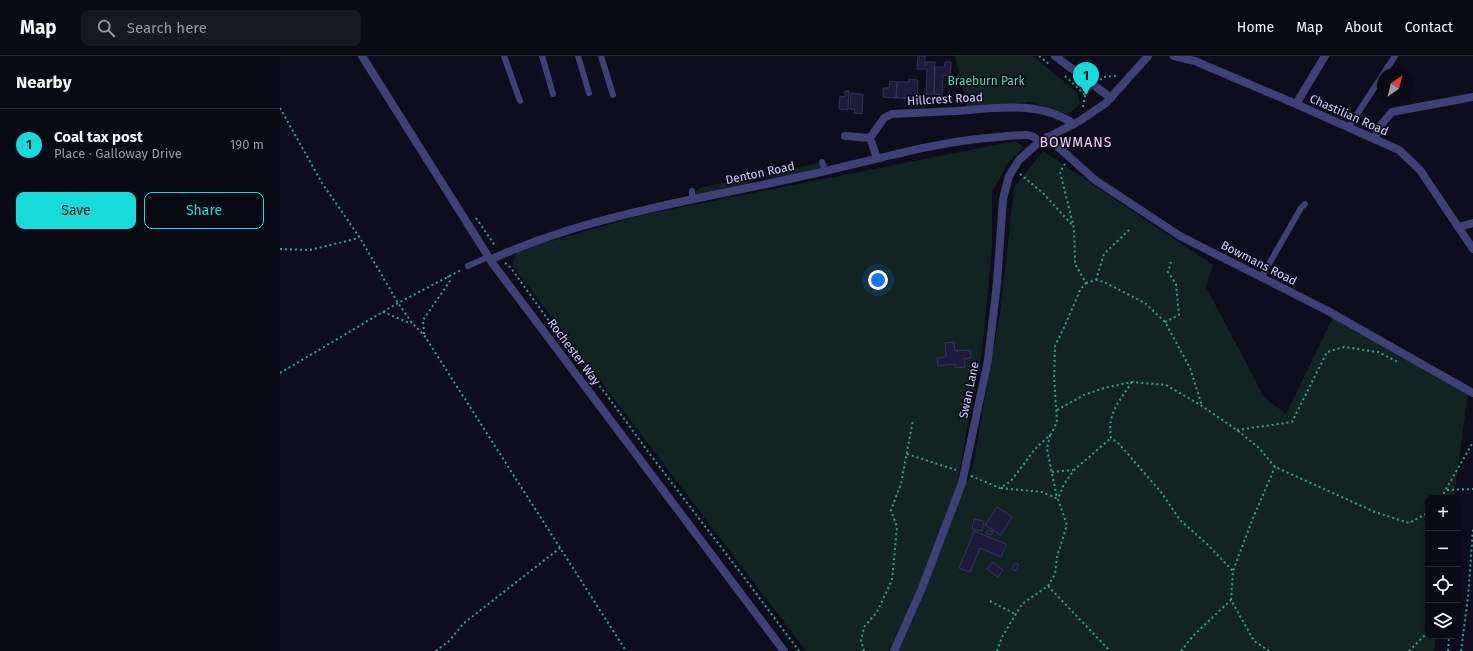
<!DOCTYPE html>
<meta charset="utf-8">
<style>
:root{--surface:#0a0a14;--page:#181822;--text:#f1f3f6;--muted:#999aa0;--line:#2a2b34;--accent:#18dada}
body{margin:0;font-family:"Fira Sans",sans-serif;background:var(--page);color:var(--text)}
.controls{position:absolute;right:12px;bottom:12px;display:grid;overflow:hidden;border-radius:8px;box-shadow:0 1px 3px #0004}
.controls button{width:36px;height:36px;display:grid;place-items:center;padding:0;border:0;border-bottom:1px solid var(--line);background:var(--surface);color:var(--text);font:20px sans-serif}
.compass{position:absolute;left:1097px;top:12px;width:36px;height:36px;border-radius:50%;background:var(--surface);box-shadow:0 1px 3px #0004;rotate:35deg}
.you{position:absolute;left:598px;top:224px;width:14px;height:14px;margin:-10px;border:3px solid #fff;border-radius:50%;background:#1a73e8;box-shadow:0 0 0 6px #1a73e833}
.badge{display:grid;place-items:center;width:26px;height:26px;border-radius:50%;background:var(--accent);color:#111;font-size:13px;font-weight:700}
.pin{position:absolute;translate:-50% -33px;filter:drop-shadow(0 1px 2px #0008)}
.pin::after{content:'';position:absolute;top:21px;width:14px;height:12px;background:inherit;clip-path:polygon(0 0,100% 0,50% 100%)}
.list{margin:0;padding:0;list-style:none}
h2{display:flex;justify-content:space-between;align-items:center;height:52px;margin:0;padding:0 16px;font-size:17px}
h2 small{font-size:13px;font-weight:400;color:var(--muted)}
.list li{display:grid;grid-template-columns:26px 1fr auto;gap:12px;align-items:center;box-sizing:border-box;height:72px;padding:0 16px;border-top:1px solid var(--line)}
.list b{display:block;font-size:15px;white-space:nowrap}
.list p{margin:0;font-size:13px;white-space:nowrap;color:var(--muted)}
.list em{font-size:13px;font-style:normal;color:var(--muted)}
.actions{display:flex;gap:8px;padding:12px 16px}
.actions a{flex:1;padding:9px 0;border:1px solid var(--accent);border-radius:8px;text-align:center;font-size:14px;color:var(--accent)}
.actions .main{background:var(--accent);color:#111}
.icon{flex:none;width:22px;height:22px;fill:none;stroke:currentColor;stroke-width:2;stroke-linecap:round;stroke-linejoin:round}
.map{position:relative;flex:none;width:1193px;height:595px;overflow:hidden}
header{display:flex;align-items:center;gap:24px;box-sizing:border-box;height:56px;padding:0 20px;background:var(--surface);border-bottom:1px solid var(--line)}
header strong{font-size:19px}
nav{display:flex;gap:22px;margin-inline-start:auto;font-size:14px}
.search{width:280px;height:36px;background:var(--page);display:flex;align-items:center;gap:10px;box-sizing:border-box;padding:0 14px;border-radius:8px;color:var(--muted);font-size:15px}
main{display:flex}
aside{flex:1;background:var(--surface)}
.map>svg:first-child{display:block}
.green{fill:#112422}
.building{fill:#1e1b3a;stroke:#353063}
.lines{fill:none;stroke-linecap:round;stroke-linejoin:round}
.path{stroke:#39a190;stroke-width:2;stroke-dasharray:2 3;stroke-linecap:butt}
.service{stroke:#3d4175;stroke-width:6}
.minor{stroke:#3d4175;stroke-width:8}
.tertiary{stroke:#3d4175;stroke-width:8}
.labels{text-anchor:middle;dominant-baseline:central;stroke-width:3.5;stroke-linejoin:round;paint-order:stroke}
.park-label{font-size:12px;fill:#62d0a9;stroke:#0e0d1b}
.street-label{font-size:12px;fill:#cdcdf9;stroke:#0e0d1b}
.quarter-label{font-size:14px;letter-spacing:1px;fill:#faceee;stroke:#0e0d1b}
</style>
<header>
<strong>Map</strong>
<div class="search"><svg class="icon" aria-label="search" viewBox="0 0 24 24"><circle cx="10" cy="10" r="6"/><path d="M15 15l6 6"/></svg>Search here</div>
<nav><a>Home</a><a>Map</a><a>About</a><a>Contact</a></nav>
</header>
<main>
<aside>
<h2>Nearby<small></small></h2>
<ul class="list">
<li><span class="badge">1</span><div><b>Coal tax post</b><p>Place · Galloway Drive</p></div><em>190 m</em></li>
</ul>
<div class="actions"><a class="main">Save</a><a>Share</a></div>
</aside>
<div class="map">
<svg width="1193" height="595" viewBox="0 0 1193 595">
<rect width="100%" height="100%" fill="#0e0d1b"/>
<path class="green" d="M 675,0 L 753,0 L 797,36 L 800,48 L 788,58 L 750,46 L 687,51 Z
M 735,85 L 744,91 L 728,107 L 712,136 L 712,192 L 702,297 L 678,421 L 688,426 L 693,409 L 720,257 L 734,132 L 763,95 L 933,209 L 926,231 L 984,341 L 1006,358 L 1054,259 L 1188,337 L 1174,442 L 1148,442 L 1148,580 L 1156,580 L 1154,595 L 526,595 L 233,210 L 236,195 L 362,159 Z
M 542,106 L 548,107 L 548,110 L 495,122 L 485,121 L 478,122 L 461,130 L 416,139 L 414,136 L 422,131 L 504,115 Z"/>
<path class="building" d="M 638,0 L 645,0 L 645,10 L 646,10 L 646,6 L 655,6 L 654,38 L 646,38 L 647,13 L 637,13 Z
M 665,6 L 671,6 L 670,20 L 663,19 L 662,39 L 654,38 L 655,11 L 664,11 Z
M 629,23 L 638,24 L 637,43 L 616,42 L 617,26 L 629,26 Z
M 610,25 L 617,26 L 616,42 L 603,41 L 603,32 L 609,32 Z
M 565,35 L 569,35 L 568,54 L 559,53 L 560,40 L 565,41 Z
M 571,37 L 583,38 L 582,58 L 574,57 L 575,54 L 570,53 Z
M 674,286 L 675,295 L 690,294 L 691,302 L 684,303 L 685,311 L 676,312 L 675,308 L 658,310 L 657,302 L 666,301 L 665,287 Z
M 717,451 L 732,461 L 721,479 L 705,469 Z
M 694,463 L 704,465 L 702,475 L 692,473 Z
M 708,474 L 713,476 L 711,479 L 706,477 Z
M 694,475 L 726,488 L 721,501 L 700,492 L 690,516 L 679,512 Z
M 713,506 L 723,514 L 718,521 L 707,513 Z
M 735,507 L 739,509 L 735,515 L 732,513 Z"/>
<g class="lines">
<path class="path" d="M 759,0 L 769,8
M 785,20 L 805,39
M 820,24 L 824,21 L 835,20 L 838,22
M 803,51 L 805,39 L 808,36
M 0,52 L 42,127 L 80,182 L 118,247 L 132,267 L 144,279 L 346,595
M 740,118 L 763,137 L 794,171
M 196,162 L 216,191
M 0,193 L 30,194 L 79,182
M 225,207 L 231,212 L 274,272
M 816,224 L 824,198 L 849,174
M 806,227 L 816,224 L 824,226 L 865,247 L 885,266 L 910,312 L 922,350
M 103,256 L 127,266 L 132,267
M 885,266 L 899,259 L 896,228 L 888,216 L 891,206
M 144,278 L 143,264 L 170,225 L 168,220
M 279,279 L 326,338 L 369,397 L 463,520 L 519,595
M 0,317 L 118,247 L 181,214
M 852,326 C 839,346 827,357 831,382 L 839,388 L 881,436 L 900,464 L 927,488 L 953,515
M 777,354 L 804,339 L 824,332 L 852,326 L 886,329 L 922,350 L 957,374 L 979,392 L 995,411 L 1095,456 L 1129,467 L 1148,457
M 957,374 L 1012,366 L 1047,296 L 1064,291 L 1098,296 L 1118,306
M 770,379 L 767,393 L 777,442
M 627,398 L 676,414
M 772,416 L 793,414
M 691,420 L 720,432 L 731,425 L 755,393 L 771,378 L 777,366 L 774,321 L 775,290 L 786,267 L 800,234 L 806,227 L 795,208 L 794,172 L 780,116 L 785,108
M 721,432 L 762,436 L 778,443
M 1167,434 L 1193,433
M 1161,442 L 1193,386
M 1178,508 L 1180,511 L 1178,517
M 768,530 L 830,595
M 710,545 L 735,558
M 156,595 L 169,585 L 184,567 L 280,492
M 584,595 L 581,585 L 584,571 L 597,556 L 612,524 L 617,471 L 611,454 L 621,428 L 633,364
M 717,595 L 722,581 L 742,548 L 768,530 L 775,518 L 777,501 L 787,469 L 778,443 L 784,428 L 794,414 L 831,382
M 901,595 L 913,580 L 951,544
M 989,595 L 974,585 L 951,544 L 953,515 L 973,462 L 995,411
M 1129,595 L 1148,576
M 1168,595 L 1169,580
M 1181,595 L 1188,541 L 1193,473"/>
<path class="service" d="M 224,0 L 240,45
M 262,0 L 273,38
M 298,0 L 309,37
M 321,0 L 333,39
M 1068,72 L 1115,0
M 542,106 L 545,115
M 412,143 L 412,135
M 188,210 L 208,201
M 981,222 L 1021,152 L 1025,148"/>
<path class="minor" d="M 82,0 L 213,208 L 504,595
M 775,0 L 831,42
M 894,0 L 915,5 L 1016,48 L 1119,94 L 1140,114 L 1193,193
M 1016,48 L 1045,0
M 565,80 L 590,82
M 767,81 L 815,124 L 900,180 L 1048,255 L 1193,337
M 590,82 L 604,62 L 612,58 C 633,57 654,56 676,55 C 715,52 759,44 794,68
M 590,82 L 597,102
M 1094,83 L 1100,70 L 1112,56 L 1193,41
M 1178,171 L 1193,167
M 210,204 C 237,191 264,182 292,173 C 375,148 461,135 545,115 C 599,103 652,87 707,82 C 720,81 733,79 746,79 C 752,79 756,82 759,86"/>
<path class="tertiary" d="M 614,595 L 642,532 L 682,427 L 708,304 L 717,227 L 723,143 L 729,120 L 739,104 L 759,86 L 801,64 L 826,47 L 868,0"/>
</g>
<g class="labels">
<g class="park-label">
<text x="706" y="25">Braeburn Park</text>
</g>
<g class="street-label">
<text transform="translate(665 43) rotate(-3)">Hillcrest Road</text>
<text transform="translate(1069 59) rotate(24)">Chastilian Road</text>
<text transform="translate(480 117) rotate(-12)">Denton Road</text>
<text transform="translate(979 207) rotate(27)">Bowmans Road</text>
<text transform="translate(294 296) rotate(53)">Rochester Way</text>
<text transform="translate(689 334) rotate(-78)">Swan Lane</text>
</g>
<g class="quarter-label">
<text x="796" y="86">BOWMANS</text>
</g>
</g>
</svg>
<div class="controls">
<button>+</button>
<button>−</button>
<button><svg class="icon" aria-label="locate" viewBox="0 0 24 24"><circle cx="12" cy="12" r="6"/><path d="M12 2v4M12 18v4M2 12h4M18 12h4"/></svg></button>
<button><svg class="icon" aria-label="layers" viewBox="0 0 24 24"><path d="M12 4l9 5-9 5-9-5zM3 14l9 5 9-5"/></svg></button>
</div>
<svg class="compass" viewBox="-18 -18 36 36"><path d="M0-13l5 13h-10z" fill="#e53935"/><path d="M0 13l5-13h-10z" fill="#999aa0"/></svg>
<div class="you"></div>
<div class="pin badge" style="left:806px;top:39px">1</div>
</div>
</main>
